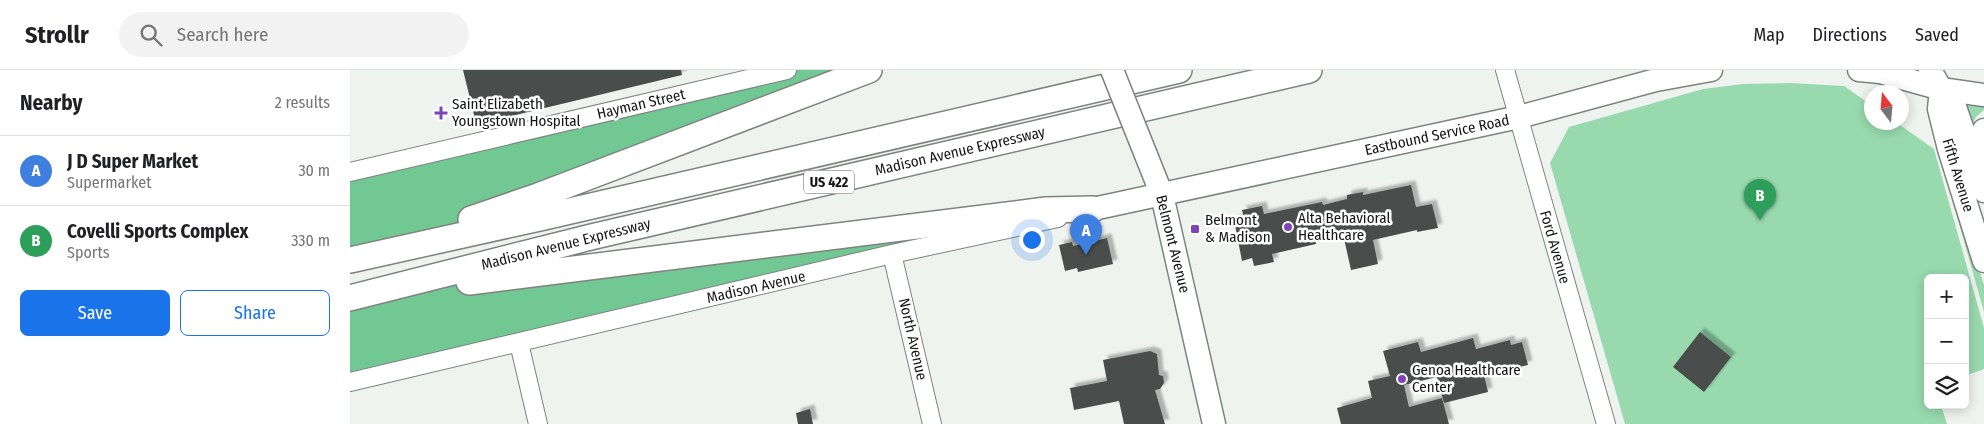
<!DOCTYPE html>
<meta charset="utf-8">
<style>
:root{--surface:#fff;--page:#f2f2f2;--text:#202124;--muted:#757577;--line:#e0e0e0;--accent:#1a73e8}
body{margin:0;font-family:"Fira Sans Condensed",sans-serif;background:var(--page);color:var(--text)}
.controls{position:absolute;right:15px;bottom:15px;display:grid;overflow:hidden;border-radius:8px;box-shadow:0 2px 12px #0003}
.controls button{width:45px;height:45px;display:grid;place-items:center;padding:0;border:0;border-bottom:1px solid var(--line);background:var(--surface);color:var(--text);font:25px sans-serif}
.compass{position:absolute;left:1514px;top:15px;width:45px;height:45px;border-radius:50%;background:var(--surface);box-shadow:0 2px 12px #0003;rotate:344deg}
.you{position:absolute;left:681px;top:169px;width:18px;height:18px;margin:-12px;border:4px solid #fff;border-radius:50%;background:#1a73e8;box-shadow:0 0 0 8px #1a73e833}
.badge{display:grid;place-items:center;width:32px;height:32px;border-radius:50%;background:var(--accent);color:#fff;font-size:16px;font-weight:700}
.pin{position:absolute;translate:-50% -41px;filter:drop-shadow(0 1px 2px #0008)}
.pin::after{content:'';position:absolute;top:26px;width:18px;height:15px;background:inherit;clip-path:polygon(0 0,100% 0,50% 100%)}
.list{margin:0;padding:0;list-style:none}
h2{display:flex;justify-content:space-between;align-items:center;height:65px;margin:0;padding:0 20px;font-size:21px}
h2 small{font-size:16px;font-weight:400;color:var(--muted)}
.list li{display:grid;grid-template-columns:32px 1fr auto;gap:15px;align-items:center;box-sizing:border-box;height:70px;padding:0 20px;border-top:1px solid var(--line)}
.list b{display:block;font-size:19px;white-space:nowrap}
.list p{margin:0;font-size:16px;white-space:nowrap;color:var(--muted)}
.list em{font-size:16px;font-style:normal;color:var(--muted)}
.actions{display:flex;gap:10px;padding:15px 20px}
.actions a{flex:1;padding:11px 0;border:1px solid var(--accent);border-radius:8px;text-align:center;font-size:18px;color:var(--accent)}
.actions .main{background:var(--accent);color:#fff}
.icon{flex:none;width:28px;height:28px;fill:none;stroke:currentColor;stroke-width:2;stroke-linecap:round;stroke-linejoin:round}
.map{position:relative;flex:none;width:1634px;height:354px;overflow:hidden}
header{display:flex;align-items:center;gap:30px;box-sizing:border-box;height:70px;padding:0 25px;background:var(--surface);border-bottom:1px solid var(--line)}
header strong{font-size:24px}
nav{display:flex;gap:28px;margin-inline-start:auto;font-size:18px}
.search{width:350px;height:45px;background:var(--page);display:flex;align-items:center;gap:12px;box-sizing:border-box;padding:0 18px;border-radius:28px;color:var(--muted);font-size:19px}
main{display:flex}
aside{flex:1;background:var(--surface)}
.map>svg:first-child{display:block}
.green{fill:#98daae}
.forest{fill:#71c892}
.building{fill:#4a4e4b;filter:url(#shadow)}
.lines{fill:none;stroke-linecap:round;stroke-linejoin:round}
.minor-casing{stroke:#7f8380;stroke-width:20}
.major-casing{stroke:#7f8380;stroke-width:25}
.highway-casing{stroke:#7f8380;stroke-width:28}
.minor{stroke:#fff;stroke-width:18}
.major{stroke:#fff;stroke-width:22}
.highway{stroke:#fff;stroke-width:25}
.major-bridge-casing{stroke:#7f8380;stroke-width:25;stroke-linecap:butt}
.major-bridge{stroke:#fff;stroke-width:22}
.poi-dot{fill:#7f42b7;stroke:#fff;stroke-width:2}
.labels{text-anchor:middle;dominant-baseline:central;stroke-width:5;stroke-linejoin:round;paint-order:stroke}
.shield{fill:#fff;stroke:#5a5b5a;stroke-width:1}
.shield-label{font-size:14px;font-weight:bold;fill:#141514}
.poi-label{font-size:15px;fill:#141514;stroke:#fff;text-anchor:start}
.street-label{font-size:15px;fill:#141514;stroke:#fff}
</style>
<header>
<strong>Strollr</strong>
<div class="search"><svg class="icon" aria-label="search" viewBox="0 0 24 24"><circle cx="10" cy="10" r="6"/><path d="M15 15l6 6"/></svg>Search here</div>
<nav><a>Map</a><a>Directions</a><a>Saved</a></nav>
</header>
<main>
<aside>
<h2>Nearby<small>2 results</small></h2>
<ul class="list">
<li><span class="badge" style="background:#3f7fe0">A</span><div><b>J D Super Market</b><p>Supermarket</p></div><em>30 m</em></li>
<li><span class="badge" style="background:#2e9e5b">B</span><div><b>Covelli Sports Complex</b><p>Sports</p></div><em>330 m</em></li>
</ul>
<div class="actions"><a class="main">Save</a><a>Share</a></div>
</aside>
<div class="map">
<svg width="1634" height="354" viewBox="0 0 1634 354">
<defs>
<filter id="shadow"><feDropShadow dx="4.5" dy="-4.5" stdDeviation="1" flood-color="#0004"/></filter>
</defs>
<rect width="100%" height="100%" fill="#eff3f0"/>
<path class="green" d="M 1440,13 L 1494,16 L 1521,35 L 1522,52 L 1547,53 L 1584,79 L 1634,258 L 1634,299 L 1615,306 L 1615,208 L 1578,208 L 1578,335 L 1591,335 L 1597,354 L 1275,354 L 1200,93 L 1219,57 L 1353,19 L 1393,14 Z
M 1607,25 L 1634,31 L 1634,40 L 1626,47 L 1618,64 Z
M 1599,102 L 1634,215 L 1634,242 L 1595,104 Z"/>
<path class="forest" d="M 437,0 L 498,0 L 188,126 L 0,190 L 0,102 Z
M 696,140 L 0,312 L 0,228 L 10,225 Z"/>
<path class="building" d="M 113,0 L 331,0 L 332,5 L 137,52 L 136,46 L 125,49 Z
M 1061,115 L 1066,137 L 1082,134 L 1088,158 L 1067,162 L 1067,160 L 1023,170 L 1028,194 L 1001,200 L 993,164 L 965,170 L 966,174 L 922,184 L 924,192 L 904,196 L 902,188 L 892,191 L 884,150 L 894,148 L 892,140 L 912,136 L 914,144 L 972,132 L 973,135 L 997,129 L 997,125 L 1013,122 L 1013,125 Z
M 757,168 L 763,194 L 728,202 L 727,198 L 715,201 L 709,175 L 722,172 L 723,176 Z
M 1350,262 L 1381,287 L 1354,322 L 1323,297 Z
M 1123,268 L 1126,279 L 1160,270 L 1161,275 L 1172,272 L 1178,295 L 1134,305 L 1138,322 L 1094,333 L 1087,307 L 1054,315 L 1059,337 L 1092,328 L 1099,354 L 991,354 L 987,338 L 1022,328 L 1018,311 L 1040,306 L 1033,281 L 1068,272 L 1071,282 Z
M 800,281 L 807,284 L 809,305 L 813,306 L 814,313 L 810,319 L 805,320 L 815,354 L 774,354 L 769,331 L 724,340 L 720,318 L 757,311 L 753,290 Z
M 460,339 L 463,354 L 448,354 L 446,343 Z"/>
<g class="lines">
<defs>
<path id="minor" d="M 1155,0 L 1256,354
M 0,102 L 437,0
M 542,184 L 582,354
M 169,273 L 188,354
M 0,312 L 542,184 L 708,148"/>
<path id="major" d="M 1509,0 L 1530,2 L 1591,19 L 1634,25
M 1580,0 L 1591,19 L 1604,34 L 1634,121
M 1591,19 L 1589,39 L 1599,79 L 1634,191
M 796,85 L 812,125 L 864,354
M 1625,91 L 1634,60
M 743,139 L 1169,47 L 1306,10 L 1361,0"/>
<path id="highway" d="M 121,149 L 188,126 L 519,0
M 0,190 L 194,147 L 829,0
M 119,212 L 696,140 L 743,139
M 0,228 L 241,167 L 959,0"/>
</defs>
<use href="#minor" class="minor-casing"/>
<use href="#major" class="major-casing"/>
<use href="#highway" class="highway-casing"/>
<use href="#minor" class="minor"/>
<use href="#major" class="major"/>
<use href="#highway" class="highway"/>
<defs>
<path id="major-bridge" d="M 762,0 L 796,85"/>
</defs>
<use href="#major-bridge" class="major-bridge-casing"/>
<use href="#major-bridge" class="major-bridge"/>
</g>
<g class="poi-dot">
<path d="M88.5 35.5h5v5h5v5h-5v5h-5v-5h-5v-5h5z"/>
<circle cx="938" cy="157" r="5"/>
<rect x="840" y="154" width="10" height="10" rx="2.5"/>
<circle cx="1052" cy="309" r="5"/>
</g>
<g class="labels">
<rect class="shield" x="454" y="100.5" width="50" height="23" rx="4"/>
<g class="shield-label">
<text x="479" y="112">US 422</text>
</g>
<g class="poi-label">
<text x="102" y="34">Saint Elizabeth<tspan x="102" dy="17">Youngstown Hospital</tspan></text>
<text x="948" y="148">Alta Behavioral<tspan x="948" dy="17">Healthcare</tspan></text>
<text x="855" y="150">Belmont<tspan x="855" dy="17">&amp; Madison</tspan></text>
<text x="1062" y="300">Genoa Healthcare<tspan x="1062" dy="17">Center</tspan></text>
</g>
<g class="street-label">
<text transform="translate(291 34) rotate(-13)">Hayman Street</text>
<text transform="translate(1087 65) rotate(-12)">Eastbound Service Road</text>
<text transform="translate(610 81) rotate(-13)">Madison Avenue Expressway</text>
<text transform="translate(1608 105) rotate(73)">Fifth Avenue</text>
<text transform="translate(216 174) rotate(-14)">Madison Avenue Expressway</text>
<text transform="translate(823 174) rotate(76)">Belmont Avenue</text>
<text transform="translate(1205 177) rotate(74)">Ford Avenue</text>
<text transform="translate(406 217) rotate(-13)">Madison Avenue</text>
<text transform="translate(563 269) rotate(77)">North Avenue</text>
</g>
</g>
</svg>
<div class="controls">
<button>+</button>
<button>−</button>
<button><svg class="icon" aria-label="layers" viewBox="0 0 24 24"><path d="M12 4l9 5-9 5-9-5zM3 14l9 5 9-5"/></svg></button>
</div>
<svg class="compass" viewBox="-18 -18 36 36"><path d="M0-13l5 13h-10z" fill="#e53935"/><path d="M0 13l5-13h-10z" fill="#757577"/></svg>
<div class="you"></div>
<div class="pin badge" style="left:736px;top:185px;background:#3f7fe0">A</div>
<div class="pin badge" style="left:1410px;top:150px;background:#2e9e5b">B</div>
</div>
</main>
